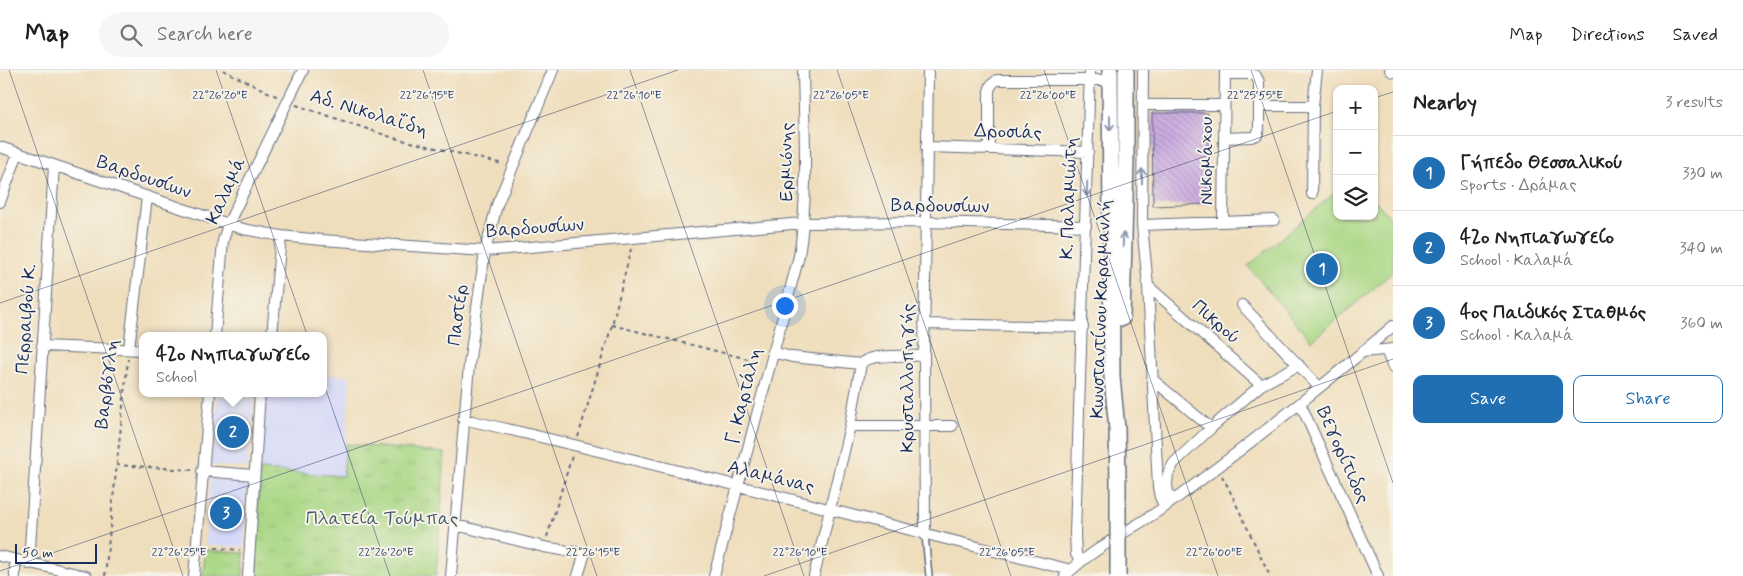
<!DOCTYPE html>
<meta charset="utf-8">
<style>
:root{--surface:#fff;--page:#f6f6f6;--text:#222;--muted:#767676;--line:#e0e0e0;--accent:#1f6fb2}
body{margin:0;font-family:Mynerve,sans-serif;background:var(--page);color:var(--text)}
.controls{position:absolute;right:15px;top:15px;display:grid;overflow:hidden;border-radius:10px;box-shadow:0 1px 4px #0004}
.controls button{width:45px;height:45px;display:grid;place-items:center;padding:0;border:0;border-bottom:1px solid var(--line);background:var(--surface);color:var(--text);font:25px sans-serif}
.scale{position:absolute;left:15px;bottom:12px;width:82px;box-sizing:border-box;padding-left:5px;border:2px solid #1b2f5e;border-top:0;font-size:14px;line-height:18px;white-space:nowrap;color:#1b2f5e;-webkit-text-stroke:4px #f7f3e8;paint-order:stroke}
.you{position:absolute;left:784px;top:235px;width:18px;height:18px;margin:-12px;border:4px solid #fff;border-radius:50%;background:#1a73e8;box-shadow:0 0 0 8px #1a73e833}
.badge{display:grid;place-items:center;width:32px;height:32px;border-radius:50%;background:var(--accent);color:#fff;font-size:16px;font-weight:700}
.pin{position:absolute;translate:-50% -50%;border:2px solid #fff;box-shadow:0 1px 5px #0006}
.popup{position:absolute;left:139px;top:262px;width:188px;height:65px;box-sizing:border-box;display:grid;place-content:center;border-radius:10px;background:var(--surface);filter:drop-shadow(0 1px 4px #0005);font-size:16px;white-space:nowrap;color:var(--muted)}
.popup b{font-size:19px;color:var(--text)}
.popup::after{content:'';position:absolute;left:50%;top:100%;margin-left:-10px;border:10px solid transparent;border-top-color:var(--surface)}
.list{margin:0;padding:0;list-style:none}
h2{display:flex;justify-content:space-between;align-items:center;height:65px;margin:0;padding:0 20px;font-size:21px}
h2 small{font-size:16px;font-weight:400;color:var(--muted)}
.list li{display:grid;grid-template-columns:32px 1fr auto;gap:15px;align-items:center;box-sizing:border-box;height:75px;padding:0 20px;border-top:1px solid var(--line)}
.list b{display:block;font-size:19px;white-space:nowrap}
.list p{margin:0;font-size:16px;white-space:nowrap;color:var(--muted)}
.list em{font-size:16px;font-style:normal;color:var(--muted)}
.actions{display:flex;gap:10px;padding:15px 20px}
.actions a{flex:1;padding:11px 0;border:1px solid var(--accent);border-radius:10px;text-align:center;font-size:18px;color:var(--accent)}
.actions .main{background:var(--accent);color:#fff}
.icon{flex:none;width:28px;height:28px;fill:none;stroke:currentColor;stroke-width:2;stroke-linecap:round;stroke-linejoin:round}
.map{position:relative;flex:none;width:1393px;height:506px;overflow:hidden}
header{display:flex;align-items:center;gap:30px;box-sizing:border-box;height:70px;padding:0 25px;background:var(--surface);border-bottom:1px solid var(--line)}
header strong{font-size:24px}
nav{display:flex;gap:28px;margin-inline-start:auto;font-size:18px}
.search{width:350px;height:45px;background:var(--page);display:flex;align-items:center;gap:12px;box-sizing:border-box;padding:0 18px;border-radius:28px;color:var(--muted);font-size:19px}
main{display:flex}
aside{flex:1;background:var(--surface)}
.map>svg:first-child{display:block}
.built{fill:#d4d8f9}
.grass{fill:url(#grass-tufts);stroke:#628371}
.pitch{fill:#a9d784;stroke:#628371}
.building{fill:url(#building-back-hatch)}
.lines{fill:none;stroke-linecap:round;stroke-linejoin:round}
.service-casing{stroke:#656c7f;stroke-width:8}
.minor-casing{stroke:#656c7f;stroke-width:12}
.primary-casing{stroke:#656c7f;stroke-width:18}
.path{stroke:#656c7f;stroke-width:2;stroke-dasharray:4 4;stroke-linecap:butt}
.service{stroke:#fff;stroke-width:5}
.minor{stroke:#fff;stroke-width:10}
.primary{stroke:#fff;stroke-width:15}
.primary-bridge-casing{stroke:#656c7f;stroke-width:18;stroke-linecap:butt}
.primary-bridge{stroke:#fff;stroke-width:15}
.oneway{stroke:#8d97ae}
.ticks{fill:none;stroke:#1b2f5e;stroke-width:1;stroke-opacity:0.45}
.labels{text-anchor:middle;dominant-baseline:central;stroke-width:4;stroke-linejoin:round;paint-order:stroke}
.street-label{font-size:19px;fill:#1b2f5e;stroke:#f7f3e8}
.park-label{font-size:19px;fill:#3e5968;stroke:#f7f3e8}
.ticks-label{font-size:12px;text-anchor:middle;fill:#1b2f5e;stroke:#f7f3e8;stroke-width:4;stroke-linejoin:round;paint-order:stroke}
</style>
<header>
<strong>Map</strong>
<div class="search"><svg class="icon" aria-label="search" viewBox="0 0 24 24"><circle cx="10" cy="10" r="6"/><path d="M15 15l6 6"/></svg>Search here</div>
<nav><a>Map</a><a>Directions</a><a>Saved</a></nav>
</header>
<main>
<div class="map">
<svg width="1393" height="506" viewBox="0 0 1393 506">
<defs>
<pattern id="grass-tufts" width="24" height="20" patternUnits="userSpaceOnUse" patternTransform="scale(1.25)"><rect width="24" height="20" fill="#a9d784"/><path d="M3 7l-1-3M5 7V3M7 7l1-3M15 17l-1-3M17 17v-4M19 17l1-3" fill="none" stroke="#91b974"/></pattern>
<pattern id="building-back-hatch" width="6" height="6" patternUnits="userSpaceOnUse" patternTransform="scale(1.25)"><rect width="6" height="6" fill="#ccade1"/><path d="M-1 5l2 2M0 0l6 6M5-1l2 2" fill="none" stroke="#a58dba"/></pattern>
</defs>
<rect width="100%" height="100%" fill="#f7f3e8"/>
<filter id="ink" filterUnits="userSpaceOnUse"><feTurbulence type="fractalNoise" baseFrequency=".02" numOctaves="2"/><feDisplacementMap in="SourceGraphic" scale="10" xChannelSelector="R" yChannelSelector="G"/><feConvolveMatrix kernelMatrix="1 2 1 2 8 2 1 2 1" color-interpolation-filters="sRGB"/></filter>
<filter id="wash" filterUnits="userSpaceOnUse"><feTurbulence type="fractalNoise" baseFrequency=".0096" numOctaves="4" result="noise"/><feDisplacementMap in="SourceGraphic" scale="20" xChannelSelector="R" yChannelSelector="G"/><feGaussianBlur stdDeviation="1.12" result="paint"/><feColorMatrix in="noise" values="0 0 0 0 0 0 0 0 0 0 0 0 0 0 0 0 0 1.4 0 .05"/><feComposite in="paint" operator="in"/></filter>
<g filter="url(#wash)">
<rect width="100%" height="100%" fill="#efdebc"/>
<path class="built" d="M 323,304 L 350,307 L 344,406 L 260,400 L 267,323 L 323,323 Z
M 218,325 L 254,329 L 247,398 L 211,395 Z
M 210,408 L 247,411 L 244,477 L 205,475 Z"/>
<path class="grass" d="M 346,374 L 445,383 L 436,506 L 254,506 L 260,400 L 343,406 Z
M 205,480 L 244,483 L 243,506 L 203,506 Z"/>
<path class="pitch" d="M 1337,121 L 1337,146 L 1374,146 L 1374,129 L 1393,151 L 1393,202 L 1311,271 L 1248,196 Z"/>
<g id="blocks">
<path class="building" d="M 1152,43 L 1208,43 L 1208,134 L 1153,136 Z"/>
</g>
</g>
<g filter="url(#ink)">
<use href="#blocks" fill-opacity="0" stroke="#656c7f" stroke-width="1"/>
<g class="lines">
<defs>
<path id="service" d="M 925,465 L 929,506"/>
<path id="minor" d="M 1143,0 L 1142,155 L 1148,216 L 1158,417 L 1160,427 L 1165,437
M 1390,0 L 1393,2
M 1143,35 L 1224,35
M 1259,36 L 1313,36
M 1224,68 L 1251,67 L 1257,65 L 1259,59 L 1259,12 L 1256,6 L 1251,4 L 1225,4
M 0,77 L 243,159 L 281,166 L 322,170 L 485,181 L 803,153 L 925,152 L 1086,156
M 926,77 L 1088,82
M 989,79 L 989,21 L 991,15 L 997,10 L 1110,10
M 1312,124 L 1313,36 L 1317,0
M 0,132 L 18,83
M 1223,152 L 1225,0
M 1142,155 L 1274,150
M 1148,216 L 1261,315
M 1242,235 L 1319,317
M 924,254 L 1083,257
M 215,266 L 223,171 L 228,154 L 303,0
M 272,266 L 281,166
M 42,276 L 143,280
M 129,279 L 147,127
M 1386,280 L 1393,297
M 772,282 L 792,287 L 861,294
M 1363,282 L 1393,279
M 861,294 C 869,283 910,286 924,286
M 1152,309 L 1211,358
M 1300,333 L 1378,506
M 463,349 C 667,395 868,451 1071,500
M 850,356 L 952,356
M 202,401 L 254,405
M 1174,430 L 1168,424 L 1167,414 L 1168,404 L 1174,393 L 1211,358 L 1261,315 L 1299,295
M 456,455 L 544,477 L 580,483 L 584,486 L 578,506
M 925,465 L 924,286 L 928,0
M 0,486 L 86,506
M 1080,491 L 1076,484 L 1075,464 L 1090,0
M 29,494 L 54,96
M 15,506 L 15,490
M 194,506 L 210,323
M 248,506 L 260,323
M 451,506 L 469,295 L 485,181 L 497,135 L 553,0
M 714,506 L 799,186 C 809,125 804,61 803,0
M 814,506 L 850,356 L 861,294
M 1065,506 C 1095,476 1136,458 1170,433 C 1246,377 1321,318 1393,256"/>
<path id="primary" d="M 1110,0 L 1112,307 L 1117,359 L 1118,412
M 1122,248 L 1126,89 L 1126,0"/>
</defs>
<use href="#service" class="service-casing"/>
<use href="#minor" class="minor-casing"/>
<use href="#primary" class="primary-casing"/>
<path class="path" d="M 223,0 L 278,27
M 296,35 L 394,68 L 503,94
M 612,255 L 760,292
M 578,367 L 612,255 L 631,179
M 116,395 L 193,400
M 1222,406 L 1228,417 L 1270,506
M 547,467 L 572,386
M 207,477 L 240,480
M 105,506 L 128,289"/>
<use href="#service" class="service"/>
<use href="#minor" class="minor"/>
<use href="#primary" class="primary"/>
<defs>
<path id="primary-bridge" d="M 1118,506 L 1118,412"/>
</defs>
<use href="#primary-bridge" class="primary-bridge-casing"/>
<use href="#primary-bridge" class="primary-bridge"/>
</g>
<defs><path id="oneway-shaft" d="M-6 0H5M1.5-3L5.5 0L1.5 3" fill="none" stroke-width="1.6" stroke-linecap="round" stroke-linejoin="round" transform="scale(1.25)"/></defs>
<g class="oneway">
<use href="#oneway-shaft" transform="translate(1110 53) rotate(90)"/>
<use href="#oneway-shaft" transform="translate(1142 106) rotate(-90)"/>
<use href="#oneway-shaft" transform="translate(1087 119) rotate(92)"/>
<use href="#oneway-shaft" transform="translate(1123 170) rotate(-88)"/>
</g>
</g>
<path class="ticks" d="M 9,0 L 183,506M 216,0 L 390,506M 423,0 L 597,506M 630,0 L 804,506M 837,0 L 1011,506M 1044,0 L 1218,506M 1251,0 L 1393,413M 1374,28 L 1393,22M 0,233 L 678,0M 0,501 L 1337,41M 764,506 L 1393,289"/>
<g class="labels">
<g class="street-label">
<text transform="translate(369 43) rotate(17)">Αδ. Νικολαΐδη</text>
<text transform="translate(1008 62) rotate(2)">Δροσιάς</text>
<text transform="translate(1206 91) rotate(-90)">Νικομάχου</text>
<text transform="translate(786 92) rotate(-90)">Ερμιόνης</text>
<text transform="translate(144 107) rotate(19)">Βαρδουσίων</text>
<text transform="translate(226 121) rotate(-66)">Καλαμά</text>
<text transform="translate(1069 128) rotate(-88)">Κ. Παλαμιώτη</text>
<text transform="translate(940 136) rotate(1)">Βαρδουσίων</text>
<text transform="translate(535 158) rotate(-4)">Βαρδουσίων</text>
<text transform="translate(1101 239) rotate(-88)">Κωνσταντίνου Καραμανλή</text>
<text transform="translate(458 245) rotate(-83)">Παστέρ</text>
<text transform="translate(26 249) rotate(-86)">Περραιβού Κ.</text>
<text transform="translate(1216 252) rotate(41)">Πικρού</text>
<text transform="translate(907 308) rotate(-90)">Κρυσταλλοπηγής</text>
<text transform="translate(107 314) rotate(-83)">Βαρβόγλη</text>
<text transform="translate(744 326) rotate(-76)">Γ. Καρτάλη</text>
<text transform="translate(1343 385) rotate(66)">Βεγορίτιδος</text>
<text transform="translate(771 407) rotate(14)">Αλαμάνας</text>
</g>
<g class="park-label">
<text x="382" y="448">Πλατεία Τούμπας</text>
</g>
</g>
<g class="ticks-label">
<text x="220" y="29">22°26'20"E</text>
<text x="634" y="29">22°26'10"E</text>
<text x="841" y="29">22°26'05"E</text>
<text x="1255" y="29">22°25'55"E</text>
<text x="427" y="29">22°26'15"E</text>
<text x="1048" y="29">22°26'00"E</text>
<text x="179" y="486">22°26'25"E</text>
<text x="386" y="486">22°26'20"E</text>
<text x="593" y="486">22°26'15"E</text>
<text x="800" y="486">22°26'10"E</text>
<text x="1007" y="486">22°26'05"E</text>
<text x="1214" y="486">22°26'00"E</text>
</g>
</svg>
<div class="controls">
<button>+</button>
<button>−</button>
<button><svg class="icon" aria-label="layers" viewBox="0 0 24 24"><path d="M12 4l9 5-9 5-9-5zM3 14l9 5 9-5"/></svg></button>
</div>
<div class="scale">50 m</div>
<div class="you"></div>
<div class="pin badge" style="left:1322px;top:199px">1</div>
<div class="pin badge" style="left:233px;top:362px">2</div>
<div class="popup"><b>42ο Νηπιαγωγείο</b>School</div>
<div class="pin badge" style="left:226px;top:443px">3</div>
</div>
<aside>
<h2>Nearby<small>3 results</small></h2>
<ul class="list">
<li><span class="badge">1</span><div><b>Γήπεδο Θεσσαλικού</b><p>Sports · Δράμας</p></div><em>330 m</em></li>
<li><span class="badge">2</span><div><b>42ο Νηπιαγωγείο</b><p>School · Καλαμά</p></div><em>340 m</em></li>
<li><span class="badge">3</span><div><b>4ος Παιδικός Σταθμός</b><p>School · Καλαμά</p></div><em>360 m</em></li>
</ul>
<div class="actions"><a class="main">Save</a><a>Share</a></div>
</aside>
</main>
